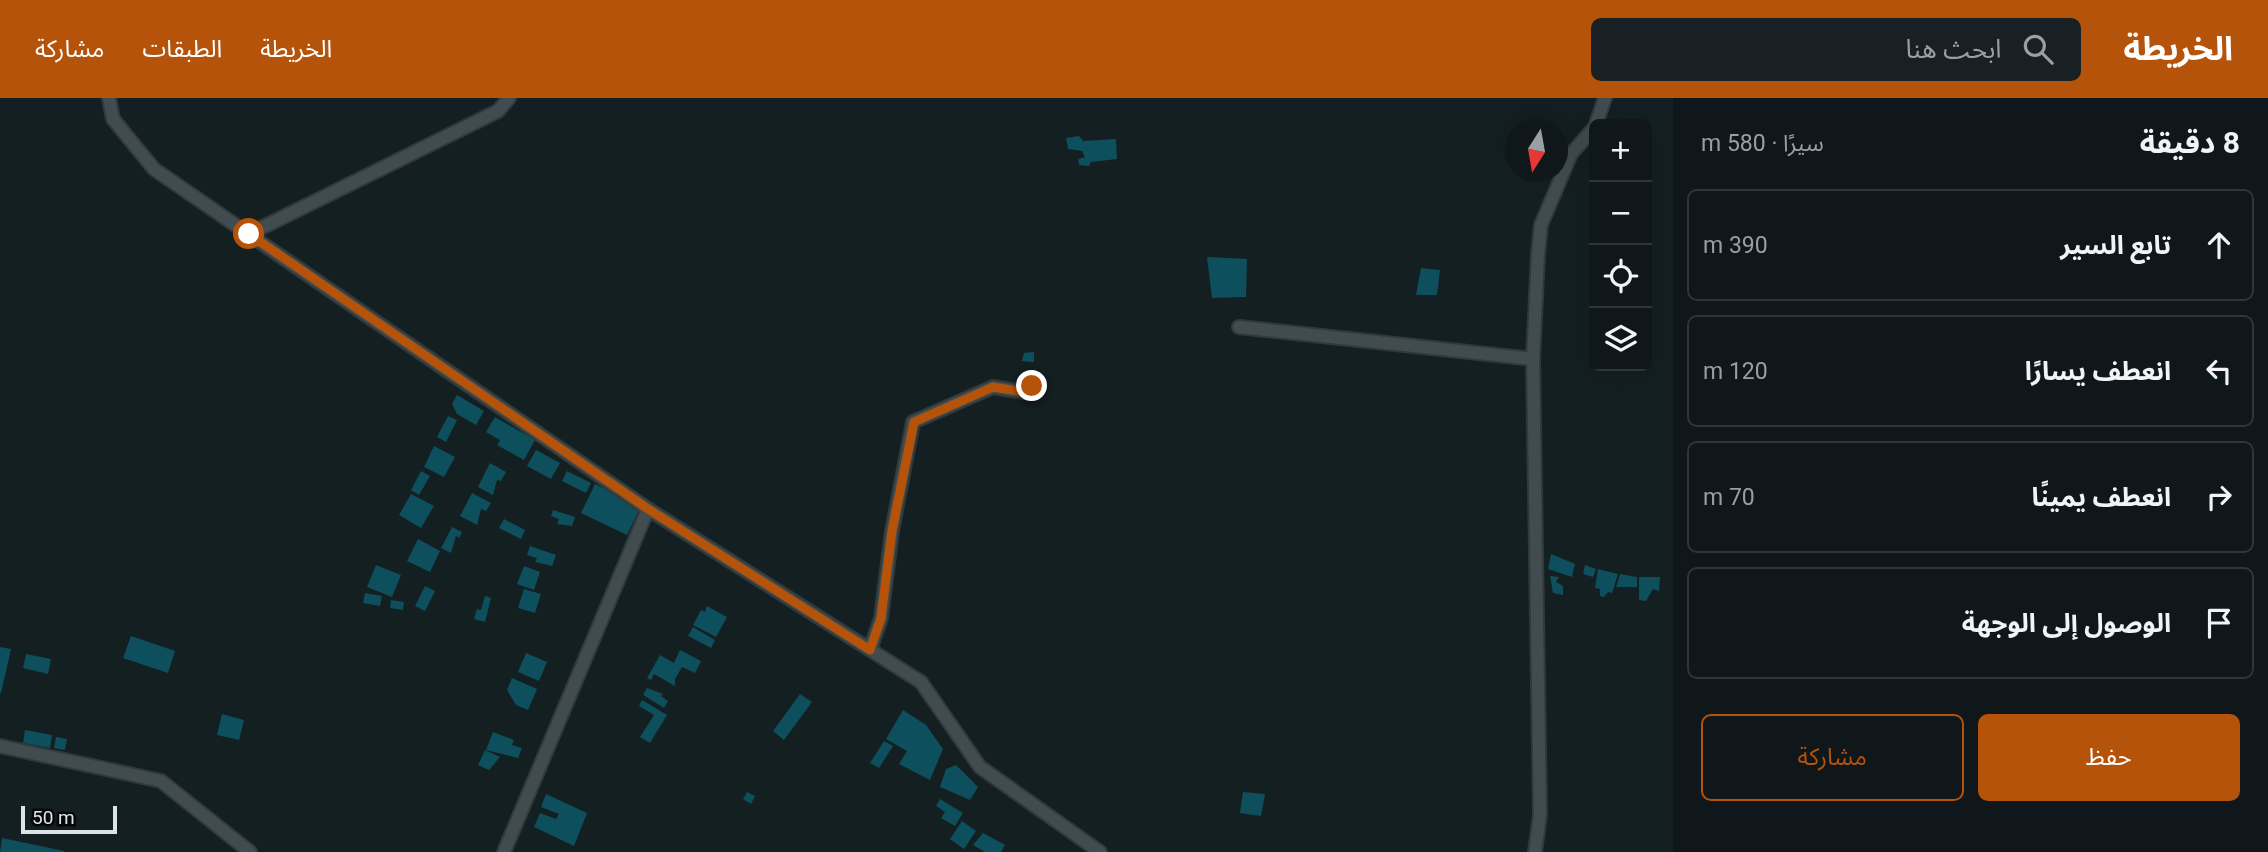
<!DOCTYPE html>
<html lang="ar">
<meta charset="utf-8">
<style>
:root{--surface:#0f171a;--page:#182023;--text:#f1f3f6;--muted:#9b9fa2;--line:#2f3639;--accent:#b45309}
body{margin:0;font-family:Roboto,"Noto Sans Arabic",sans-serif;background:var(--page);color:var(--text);direction:rtl}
.controls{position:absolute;right:21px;top:21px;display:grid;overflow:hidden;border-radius:10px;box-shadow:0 7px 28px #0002}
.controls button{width:63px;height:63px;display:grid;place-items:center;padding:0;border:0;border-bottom:2px solid var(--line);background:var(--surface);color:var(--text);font:35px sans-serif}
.compass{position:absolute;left:1505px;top:21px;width:63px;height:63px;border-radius:50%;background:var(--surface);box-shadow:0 7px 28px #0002;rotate:191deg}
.scale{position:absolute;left:21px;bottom:18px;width:96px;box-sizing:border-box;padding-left:7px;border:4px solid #dde4e5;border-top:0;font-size:19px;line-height:24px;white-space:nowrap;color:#dde4e5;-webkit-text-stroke:5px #050809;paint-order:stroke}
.stop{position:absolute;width:21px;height:21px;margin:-16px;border:5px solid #b45309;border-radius:50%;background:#fff}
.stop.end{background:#b45309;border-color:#fff;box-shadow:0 2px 7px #0008}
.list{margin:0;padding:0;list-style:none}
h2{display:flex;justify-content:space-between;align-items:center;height:91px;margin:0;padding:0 28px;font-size:30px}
h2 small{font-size:23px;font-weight:400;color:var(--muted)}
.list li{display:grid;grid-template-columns:46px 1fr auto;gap:21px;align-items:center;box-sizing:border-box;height:112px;margin:0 14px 14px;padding:0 14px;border:2px solid var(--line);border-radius:10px}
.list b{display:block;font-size:26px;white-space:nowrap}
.list em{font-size:23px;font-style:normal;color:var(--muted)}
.actions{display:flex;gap:14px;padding:21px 28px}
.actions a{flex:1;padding:16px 0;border:2px solid var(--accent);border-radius:10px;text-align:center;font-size:24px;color:var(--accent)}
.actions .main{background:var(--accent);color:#fff}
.icon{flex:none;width:38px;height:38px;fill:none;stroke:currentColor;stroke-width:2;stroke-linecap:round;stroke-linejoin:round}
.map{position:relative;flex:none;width:1673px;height:754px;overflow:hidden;direction:ltr}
header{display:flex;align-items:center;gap:42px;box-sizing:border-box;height:98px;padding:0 35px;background:var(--accent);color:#fff}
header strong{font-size:33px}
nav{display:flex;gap:38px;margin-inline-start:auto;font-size:24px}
.search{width:490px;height:63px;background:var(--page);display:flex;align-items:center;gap:18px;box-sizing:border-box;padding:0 24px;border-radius:10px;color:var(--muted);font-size:26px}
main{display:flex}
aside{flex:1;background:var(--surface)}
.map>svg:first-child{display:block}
.building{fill:#0d4f5c}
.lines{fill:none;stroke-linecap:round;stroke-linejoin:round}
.minor-casing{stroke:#32393b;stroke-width:16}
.minor{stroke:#404c4f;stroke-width:12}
.route{stroke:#b45309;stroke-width:9}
</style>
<header>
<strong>الخريطة</strong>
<div class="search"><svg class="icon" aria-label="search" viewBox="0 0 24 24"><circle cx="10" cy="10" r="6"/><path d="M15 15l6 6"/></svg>ابحث هنا</div>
<nav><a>الخريطة</a><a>الطبقات</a><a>مشاركة</a></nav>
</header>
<main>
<aside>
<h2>8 دقيقة<small>سيرًا · 580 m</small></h2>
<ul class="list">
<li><svg class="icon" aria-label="ahead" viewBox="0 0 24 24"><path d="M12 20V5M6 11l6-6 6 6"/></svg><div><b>تابع السير</b></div><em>390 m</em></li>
<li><svg class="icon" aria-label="left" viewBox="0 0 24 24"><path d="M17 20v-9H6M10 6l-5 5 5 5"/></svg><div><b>انعطف يسارًا</b></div><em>120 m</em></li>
<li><svg class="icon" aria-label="right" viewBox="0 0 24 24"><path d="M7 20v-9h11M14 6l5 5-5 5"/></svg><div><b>انعطف يمينًا</b></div><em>70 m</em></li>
<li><svg class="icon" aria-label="arrive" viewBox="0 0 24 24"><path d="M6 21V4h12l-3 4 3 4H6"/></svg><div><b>الوصول إلى الوجهة</b></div></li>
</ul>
<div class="actions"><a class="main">حفظ</a><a>مشاركة</a></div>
</aside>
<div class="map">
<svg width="1673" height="754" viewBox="0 0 1673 754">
<rect width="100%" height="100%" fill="#141f22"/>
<path class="building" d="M 1079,38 L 1083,43 L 1116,41 L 1117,61 L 1091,64 L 1089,68 L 1079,67 L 1078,61 L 1085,59 L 1082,53 L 1068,51 L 1066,40 Z
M 1207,159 L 1247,161 L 1246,199 L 1212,200 Z
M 1421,170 L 1440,172 L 1437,197 L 1416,197 Z
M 1034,254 L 1034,264 L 1022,263 L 1024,255 Z
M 457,297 L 484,313 L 476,327 L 457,316 L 452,306 Z
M 448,318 L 457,322 L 446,344 L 437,339 Z
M 495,319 L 535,342 L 524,362 L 497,347 L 500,342 L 486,334 Z
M 434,348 L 455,359 L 444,379 L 424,369 Z
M 536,352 L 560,365 L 551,381 L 527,368 Z
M 490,365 L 506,374 L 501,383 L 497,382 L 493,397 L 478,389 Z
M 421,373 L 430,378 L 419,397 L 411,392 Z
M 567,373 L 591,385 L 586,395 L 562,383 Z
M 595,386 L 641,408 L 627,437 L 581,415 Z
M 472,395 L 491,405 L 486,413 L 481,411 L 477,427 L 460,418 Z
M 411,396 L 434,408 L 421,430 L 399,417 Z
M 553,412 L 575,419 L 572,428 L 557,426 L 559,421 L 551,418 Z
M 504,421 L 525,432 L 521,441 L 499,430 Z
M 452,429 L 462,434 L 459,440 L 456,438 L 451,455 L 441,450 Z
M 418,441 L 440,453 L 430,474 L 407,463 Z
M 530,448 L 556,457 L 552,468 L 535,464 L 537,460 L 527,457 Z
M 1551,456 L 1575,466 L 1572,479 L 1548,471 Z
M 376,467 L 401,477 L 392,499 L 367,489 Z
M 1585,467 L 1596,471 L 1593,479 L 1583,476 Z
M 524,468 L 540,474 L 534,492 L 517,486 Z
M 1598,471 L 1618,476 L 1612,495 L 1608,494 L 1604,499 L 1600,498 L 1600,491 L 1595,490 Z
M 1620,476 L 1637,479 L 1637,489 L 1616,489 Z
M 1550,478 L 1559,479 L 1556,484 L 1563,488 L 1563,497 L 1553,495 Z
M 1639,479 L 1660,479 L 1659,493 L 1653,491 L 1646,503 L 1639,502 Z
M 425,488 L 435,493 L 425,513 L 415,508 Z
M 524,491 L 541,496 L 535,515 L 518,510 Z
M 365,495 L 382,498 L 380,508 L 363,505 Z
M 485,498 L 491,500 L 485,524 L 474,521 L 477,511 L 481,512 Z
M 391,502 L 404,504 L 403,512 L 390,510 Z
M 707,508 L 727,519 L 716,539 L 693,527 L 701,512 L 705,514 Z
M 693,529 L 715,542 L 711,550 L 688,538 Z
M 131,538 L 175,553 L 168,575 L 123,560 Z
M 0,549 L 11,551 L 1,595 L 0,595 Z
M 680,552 L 701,563 L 695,575 L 682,569 L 675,581 L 675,588 L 654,576 L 651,582 L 647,580 L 660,557 L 674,565 Z
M 526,555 L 547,564 L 539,583 L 518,574 Z
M 26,556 L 51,561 L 48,576 L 23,570 Z
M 512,580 L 537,591 L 528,612 L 516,607 L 507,592 Z
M 647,590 L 663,596 L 661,598 L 668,603 L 664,610 L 643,597 Z
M 800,596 L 812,604 L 784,642 L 773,633 Z
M 642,602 L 667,617 L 650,645 L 640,639 L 654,617 L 639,608 Z
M 903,612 L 926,627 L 943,651 L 930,682 L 899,666 L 907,653 L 886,641 Z
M 222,616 L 244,622 L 239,642 L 217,637 Z
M 25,632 L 52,637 L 50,650 L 23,645 Z
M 493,634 L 514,642 L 512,647 L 522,650 L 518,660 L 486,652 Z
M 56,639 L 67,641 L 65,652 L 54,650 Z
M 884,643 L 893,648 L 879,670 L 870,665 Z
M 485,652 L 500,659 L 489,672 L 478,667 Z
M 956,667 L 978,689 L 970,702 L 940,689 L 946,671 Z
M 747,694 L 755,698 L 751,706 L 743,701 Z
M 1243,694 L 1265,696 L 1261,718 L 1240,715 Z
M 546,696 L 587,715 L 574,748 L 534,729 L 540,715 L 556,721 L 559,716 L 541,709 Z
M 940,701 L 963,715 L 955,728 L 941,720 L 945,714 L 936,708 Z
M 962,723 L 976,733 L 964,751 L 950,741 Z
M 983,735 L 1005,747 L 1001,754 L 985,754 L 973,747 Z
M 2,740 L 64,753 L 64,754 L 0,754 Z"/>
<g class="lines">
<defs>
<path id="minor" d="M 109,0 L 113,21 L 154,71 L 648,411 L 921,584 L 980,669 L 1100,754
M 1596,26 L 1605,0
M 249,136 L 498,13 L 509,0
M 1239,229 L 1533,261
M 870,552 L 881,520 L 892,433 L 913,324 L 993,289 L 1024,294 L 1033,288
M 0,648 L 161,683 L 250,754
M 504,754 L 648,411
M 1535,754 L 1540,716 L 1533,261 L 1538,156 L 1541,127 L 1571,56 L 1594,30"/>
</defs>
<use href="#minor" class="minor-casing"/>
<use href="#minor" class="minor"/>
</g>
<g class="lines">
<path class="route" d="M 249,136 L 648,411 L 870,552 L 881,520 L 892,433 L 914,324 L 993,289 L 1024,294 L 1032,288"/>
</g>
</svg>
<div class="controls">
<button>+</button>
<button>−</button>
<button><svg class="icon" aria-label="locate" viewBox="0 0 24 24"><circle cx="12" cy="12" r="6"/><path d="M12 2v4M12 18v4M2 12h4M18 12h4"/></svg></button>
<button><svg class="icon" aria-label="layers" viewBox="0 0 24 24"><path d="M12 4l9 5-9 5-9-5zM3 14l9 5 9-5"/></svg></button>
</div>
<svg class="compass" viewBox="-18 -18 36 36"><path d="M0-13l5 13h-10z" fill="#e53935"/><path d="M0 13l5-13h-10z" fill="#9b9fa2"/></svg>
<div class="scale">50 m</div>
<div class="stop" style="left:249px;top:136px"></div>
<div class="stop end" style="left:1032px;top:288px"></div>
</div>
</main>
